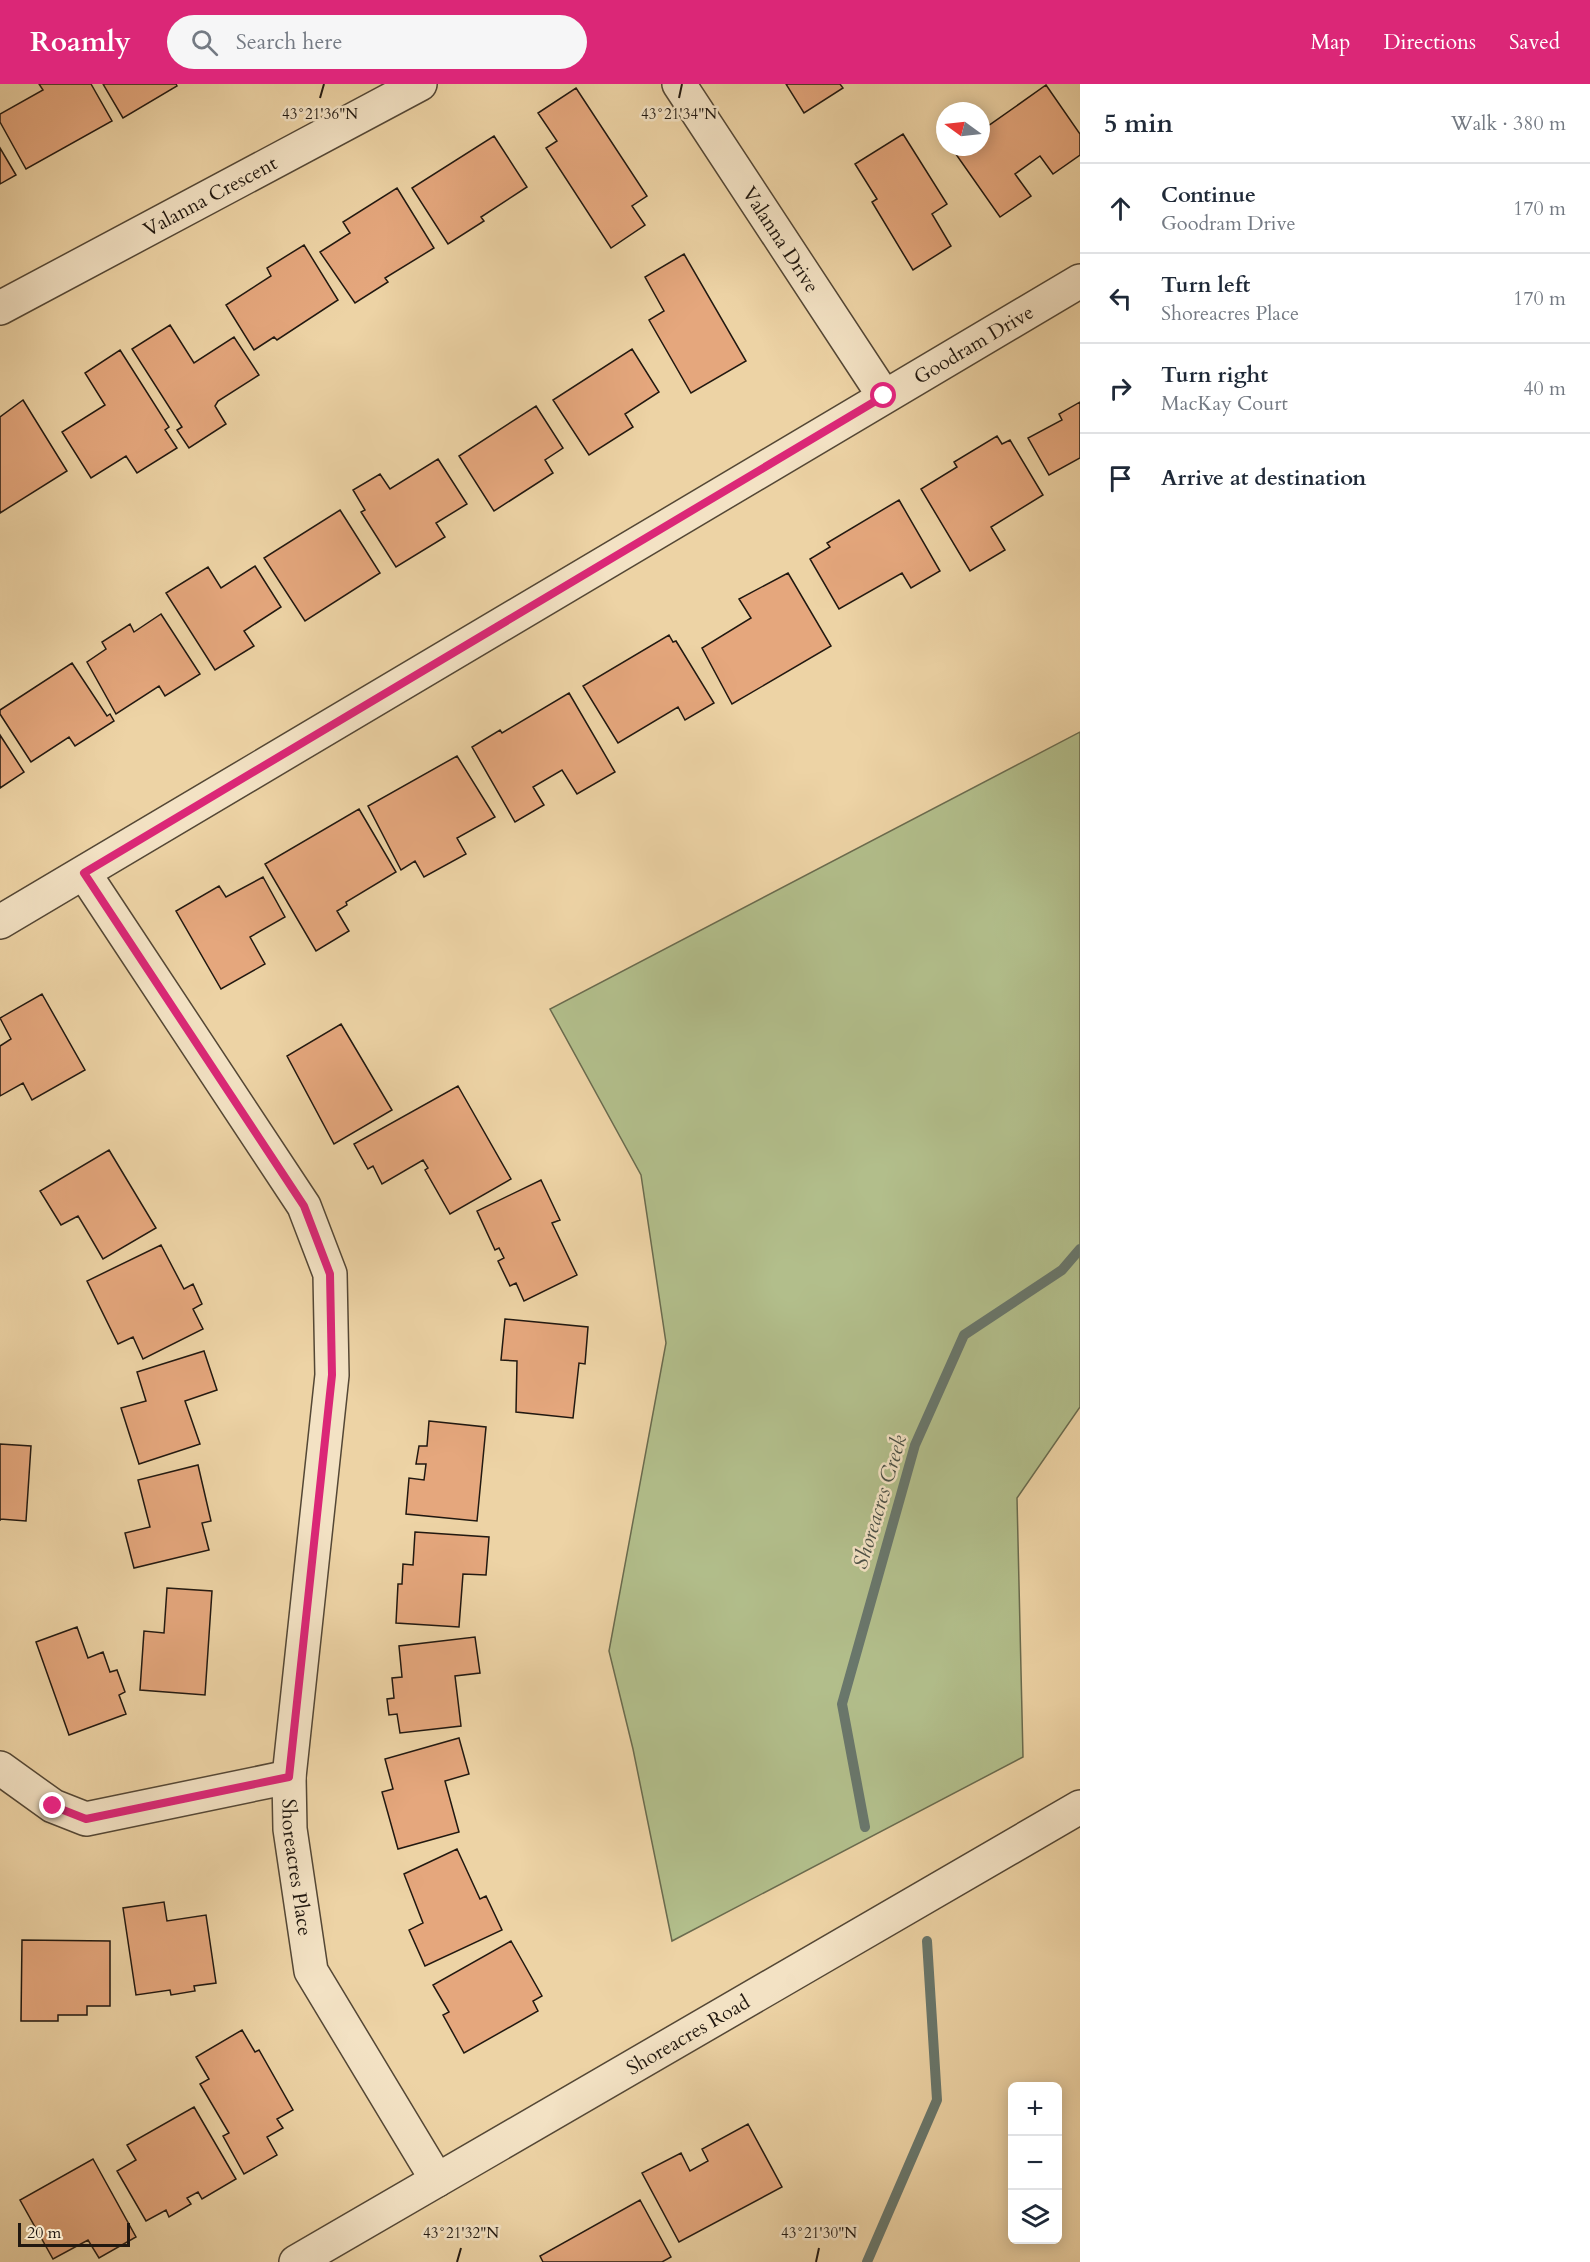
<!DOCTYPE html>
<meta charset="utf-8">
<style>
:root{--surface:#fff;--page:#f6f6f7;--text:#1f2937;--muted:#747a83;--line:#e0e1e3;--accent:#db2777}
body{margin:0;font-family:Cardo,serif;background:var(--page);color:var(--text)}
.controls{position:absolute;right:18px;bottom:18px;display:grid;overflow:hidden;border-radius:9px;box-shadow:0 3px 15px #0003}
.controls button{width:54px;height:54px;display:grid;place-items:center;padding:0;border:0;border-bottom:2px solid var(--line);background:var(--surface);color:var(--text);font:30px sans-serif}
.compass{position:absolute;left:936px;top:18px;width:54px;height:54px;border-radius:50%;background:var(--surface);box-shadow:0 3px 15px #0003;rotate:285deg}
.scale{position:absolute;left:18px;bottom:15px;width:112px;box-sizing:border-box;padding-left:6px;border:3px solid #211810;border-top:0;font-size:16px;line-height:21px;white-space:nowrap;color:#211810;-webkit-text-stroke:4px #f3e2c4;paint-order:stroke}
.stop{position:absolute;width:18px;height:18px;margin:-14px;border:4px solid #db2777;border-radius:50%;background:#fff}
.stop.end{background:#db2777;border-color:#fff;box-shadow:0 2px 6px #0008}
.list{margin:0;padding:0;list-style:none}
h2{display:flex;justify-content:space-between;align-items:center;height:78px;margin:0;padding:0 24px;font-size:26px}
h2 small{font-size:20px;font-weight:400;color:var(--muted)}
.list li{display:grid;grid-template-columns:39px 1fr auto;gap:18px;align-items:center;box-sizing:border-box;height:90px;padding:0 24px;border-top:2px solid var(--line)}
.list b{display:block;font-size:22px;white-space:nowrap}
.list p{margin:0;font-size:20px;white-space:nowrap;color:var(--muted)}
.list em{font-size:20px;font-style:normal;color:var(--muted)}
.icon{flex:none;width:33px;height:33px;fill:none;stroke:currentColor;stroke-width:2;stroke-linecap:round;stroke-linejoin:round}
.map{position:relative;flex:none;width:1080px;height:2178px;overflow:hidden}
header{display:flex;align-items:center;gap:36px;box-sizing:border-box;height:84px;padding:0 30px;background:var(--accent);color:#fff}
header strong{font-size:28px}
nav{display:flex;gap:33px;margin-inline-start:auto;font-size:21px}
.search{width:420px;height:54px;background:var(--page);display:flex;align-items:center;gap:15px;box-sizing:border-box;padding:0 21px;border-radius:33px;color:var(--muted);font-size:22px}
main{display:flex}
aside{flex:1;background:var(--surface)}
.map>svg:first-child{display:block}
.green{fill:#b2be8b;stroke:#6a6b4e;stroke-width:1.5}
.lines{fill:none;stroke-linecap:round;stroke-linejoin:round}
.stream{stroke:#69776c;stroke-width:10}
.building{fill:#e5a77d;stroke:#211810;stroke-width:1.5}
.street-casing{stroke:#544735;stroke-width:36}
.street{stroke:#f3e2c4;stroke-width:33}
.route{stroke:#db2777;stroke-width:8}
.ticks{fill:none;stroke:#211810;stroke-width:2}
.labels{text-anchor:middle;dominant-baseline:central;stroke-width:5;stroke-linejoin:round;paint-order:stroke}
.street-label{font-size:20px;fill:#211810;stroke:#f3e2c4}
.water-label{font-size:21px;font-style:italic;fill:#4b5046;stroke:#f3e2c4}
.ticks-label{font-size:15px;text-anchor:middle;fill:#211810;stroke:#f3e2c4;stroke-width:5;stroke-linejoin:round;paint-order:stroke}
</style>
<header>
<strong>Roamly</strong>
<div class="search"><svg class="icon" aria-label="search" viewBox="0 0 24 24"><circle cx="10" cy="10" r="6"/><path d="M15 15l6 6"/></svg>Search here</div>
<nav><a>Map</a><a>Directions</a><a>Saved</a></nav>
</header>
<main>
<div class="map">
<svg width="1080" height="2178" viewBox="0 0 1080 2178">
<rect width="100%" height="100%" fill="#edd3a5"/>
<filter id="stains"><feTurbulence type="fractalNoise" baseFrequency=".00333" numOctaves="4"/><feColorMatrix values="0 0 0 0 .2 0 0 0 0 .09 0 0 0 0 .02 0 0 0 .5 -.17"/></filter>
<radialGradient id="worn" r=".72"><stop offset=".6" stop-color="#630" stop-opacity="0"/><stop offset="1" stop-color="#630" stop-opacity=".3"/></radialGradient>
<path class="green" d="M 1080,648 L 1080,1323 L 1017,1414 L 1023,1673 L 672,1857 L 633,1665 L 609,1567 L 666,1259 L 641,1091 L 550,925 Z"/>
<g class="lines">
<path class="stream" d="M 865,1743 L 842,1620 L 915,1361 L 964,1251 L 1062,1186 L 1080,1165
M 867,2178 L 937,2016 L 927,1857"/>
</g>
<path class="building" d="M 39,0 L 91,0 L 112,37 L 26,85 L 0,38 L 0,30 L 43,6 Z
M 103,0 L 176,0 L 177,2 L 123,34 Z
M 786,0 L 840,0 L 843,4 L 804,29 Z
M 1046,1 L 1080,50 L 1080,71 L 1053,90 L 1040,72 L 1015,90 L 1031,112 L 1000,133 L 953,66 L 958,63 L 981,63 L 981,47 Z
M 576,4 L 647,112 L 632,122 L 645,141 L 611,164 L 546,64 L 557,57 L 538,29 Z
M 903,50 L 947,120 L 932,130 L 951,162 L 913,186 L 872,118 L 877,115 L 855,80 Z
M 494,52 L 527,103 L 481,133 L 484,137 L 448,160 L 412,104 Z
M 0,64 L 16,91 L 0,100 Z
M 397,104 L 434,164 L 385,194 L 388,198 L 355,219 L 320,168 L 350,149 L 343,138 Z
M 304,161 L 338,216 L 277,256 L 274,253 L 254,266 L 226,221 L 271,192 L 267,184 Z
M 684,170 L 746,277 L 691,309 L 649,236 L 664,227 L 645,193 Z
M 170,241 L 194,279 L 234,253 L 259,291 L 218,317 L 215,322 L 226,340 L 189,364 L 177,346 L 182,343 L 132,265 Z
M 632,265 L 659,308 L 625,330 L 633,343 L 589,371 L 553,316 Z
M 120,266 L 169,343 L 165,346 L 177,364 L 137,389 L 126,372 L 91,394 L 62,348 L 105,321 L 85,289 Z
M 23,316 L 67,387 L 0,429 L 0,333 Z
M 1080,318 L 1080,374 L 1049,391 L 1028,354 L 1062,336 L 1059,330 Z
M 536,322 L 563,364 L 545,376 L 553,389 L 494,427 L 459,372 Z
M 997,352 L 1002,360 L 1010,356 L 1043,411 L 991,443 L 1005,466 L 970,487 L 921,405 L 957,383 L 954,378 Z
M 438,375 L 467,420 L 436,439 L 445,453 L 396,483 L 361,428 L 365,426 L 353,406 L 380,390 L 390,405 Z
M 899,416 L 940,487 L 911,504 L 902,489 L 839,525 L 810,475 L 830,463 L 827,459 Z
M 340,426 L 380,489 L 305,537 L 264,474 Z
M 255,482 L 281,523 L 244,547 L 254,562 L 215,586 L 166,509 L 208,483 L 221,504 Z
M 788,489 L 831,562 L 732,620 L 702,564 L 751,534 L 739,515 Z
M 161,530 L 200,590 L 165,612 L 159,602 L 116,630 L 87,578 L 106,565 L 102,558 L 130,540 L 134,548 Z
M 669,551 L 673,558 L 676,557 L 714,619 L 685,636 L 678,623 L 618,659 L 583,602 Z
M 72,579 L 107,632 L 110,630 L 114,637 L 75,662 L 69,653 L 31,678 L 0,630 L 0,626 Z
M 569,609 L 615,688 L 577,710 L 562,686 L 533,703 L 544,721 L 515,738 L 472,663 L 500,646 L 502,649 Z
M 0,651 L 24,688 L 0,704 Z
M 457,672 L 495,733 L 457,754 L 466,770 L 424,793 L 415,777 L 401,786 L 368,722 Z
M 359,725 L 396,788 L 346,818 L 347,821 L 337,827 L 349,847 L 316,867 L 265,780 Z
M 263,793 L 285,833 L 250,853 L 265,880 L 221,905 L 176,827 L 219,802 L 226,813 Z
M 42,910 L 85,986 L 32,1016 L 23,999 L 0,1012 L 0,962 L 11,955 L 0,934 Z
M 341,940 L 392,1026 L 334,1060 L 287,972 Z
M 458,1002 L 511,1095 L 450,1130 L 425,1086 L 428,1084 L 423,1076 L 382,1100 L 373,1082 L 368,1085 L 354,1060 Z
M 109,1066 L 156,1144 L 103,1175 L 78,1132 L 61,1141 L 40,1107 Z
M 541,1096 L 560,1136 L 552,1139 L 577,1191 L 524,1217 L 516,1199 L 510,1202 L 498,1177 L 504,1174 L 499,1164 L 495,1166 L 477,1127 Z
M 161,1161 L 184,1205 L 193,1200 L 202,1220 L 193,1225 L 203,1245 L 143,1275 L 133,1253 L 118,1260 L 87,1197 Z
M 505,1235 L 588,1243 L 585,1280 L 579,1279 L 573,1334 L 516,1328 L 517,1277 L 501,1276 Z
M 204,1267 L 217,1306 L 185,1317 L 200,1360 L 139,1380 L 121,1324 L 146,1317 L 137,1288 Z
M 429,1337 L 486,1343 L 477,1437 L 406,1430 L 409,1394 L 424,1396 L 426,1380 L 416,1380 L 419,1362 L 427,1362 Z
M 0,1360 L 31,1362 L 26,1437 L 0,1435 L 0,1437 Z
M 198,1381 L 211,1437 L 202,1439 L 209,1466 L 134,1484 L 125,1449 L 150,1443 L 138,1396 Z
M 415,1448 L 489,1453 L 486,1491 L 463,1490 L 459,1543 L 396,1539 L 398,1500 L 402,1500 L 403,1480 L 413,1481 Z
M 167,1504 L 212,1507 L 205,1611 L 140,1606 L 144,1547 L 164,1549 Z
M 77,1543 L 88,1574 L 103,1568 L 110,1588 L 117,1586 L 125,1608 L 119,1611 L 126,1630 L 69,1651 L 36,1558 Z
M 475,1553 L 480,1589 L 455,1592 L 461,1642 L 400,1649 L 397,1630 L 389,1631 L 387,1615 L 394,1614 L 392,1594 L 402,1593 L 399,1562 Z
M 459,1654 L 469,1690 L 445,1697 L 459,1748 L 398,1765 L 382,1708 L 393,1705 L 385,1675 Z
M 457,1765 L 480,1815 L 486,1812 L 502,1846 L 425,1882 L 409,1846 L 423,1839 L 404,1790 Z
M 164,1818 L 167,1837 L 206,1831 L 216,1899 L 194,1902 L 195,1907 L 171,1911 L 170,1906 L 136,1911 L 123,1824 Z
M 22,1856 L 110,1857 L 110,1922 L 87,1922 L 87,1931 L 58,1931 L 58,1937 L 21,1937 Z
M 511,1857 L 542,1912 L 533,1917 L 538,1927 L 464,1969 L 443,1931 L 449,1928 L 433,1901 Z
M 242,1946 L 255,1968 L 259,1966 L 293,2026 L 277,2035 L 283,2044 L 267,2053 L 277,2071 L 244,2090 L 223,2052 L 229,2049 L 200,2000 L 209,1995 L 196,1973 Z
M 194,2023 L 236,2095 L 202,2115 L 198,2108 L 187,2114 L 191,2120 L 169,2133 L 166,2126 L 146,2137 L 117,2087 L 136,2076 L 127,2061 Z
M 748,2040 L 782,2103 L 679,2158 L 642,2089 L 681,2069 L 690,2087 L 708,2077 L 702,2065 Z
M 93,2075 L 136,2153 L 99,2174 L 88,2156 L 53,2175 L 20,2116 Z
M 640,2116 L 671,2173 L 662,2178 L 543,2178 L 540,2172 Z"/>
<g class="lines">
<defs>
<g id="street">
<path id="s1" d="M 679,0 L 884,312"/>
<path id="s2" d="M 0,224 L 420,0"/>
<path id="s3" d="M 84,789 L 304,1122 L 330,1190 L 332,1291 L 289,1693 L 290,1745 L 311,1887 L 437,2096"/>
<path id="s4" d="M 0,838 L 1080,197"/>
<path d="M 0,1684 L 53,1722 L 86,1735 L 289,1693"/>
<path id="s5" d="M 296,2178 L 1080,1723"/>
</g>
</defs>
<use href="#street" class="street-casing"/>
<use href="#street" class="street"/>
</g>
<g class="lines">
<path class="route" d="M 53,1722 L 86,1735 L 289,1693 L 332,1291 L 330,1190 L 304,1122 L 84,789 L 884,312"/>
</g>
<path class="ticks" d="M 320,14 L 324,0M 679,14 L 682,0M 457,2178 L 461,2164M 816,2178 L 819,2164"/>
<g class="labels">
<g class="street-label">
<text stroke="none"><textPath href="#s2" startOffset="238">Valanna Crescent</textPath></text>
<text stroke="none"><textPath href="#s1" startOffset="186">Valanna Drive</textPath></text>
<text stroke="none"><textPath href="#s4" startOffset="1132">Goodram Drive</textPath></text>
<text stroke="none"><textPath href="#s3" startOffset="1068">Shoreacres Place</textPath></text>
<text stroke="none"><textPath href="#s5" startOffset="453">Shoreacres Road</textPath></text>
</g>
<g class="water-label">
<text transform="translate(880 1418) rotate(-73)">Shoreacres Creek</text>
</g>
</g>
<g class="ticks-label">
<text x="320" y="35">43°21'36"N</text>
<text x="679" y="35">43°21'34"N</text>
<text x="461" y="2154">43°21'32"N</text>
<text x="819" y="2154">43°21'30"N</text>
</g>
<rect width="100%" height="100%" filter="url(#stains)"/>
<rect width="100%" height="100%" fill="url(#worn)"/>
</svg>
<div class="controls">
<button>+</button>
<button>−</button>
<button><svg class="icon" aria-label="layers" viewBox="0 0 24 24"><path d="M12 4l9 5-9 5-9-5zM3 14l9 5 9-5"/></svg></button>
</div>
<svg class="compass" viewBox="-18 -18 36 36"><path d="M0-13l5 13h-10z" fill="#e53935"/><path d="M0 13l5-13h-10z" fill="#747a83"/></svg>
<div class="scale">20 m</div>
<div class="stop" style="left:884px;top:312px"></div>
<div class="stop end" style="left:53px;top:1722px"></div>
</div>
<aside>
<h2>5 min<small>Walk · 380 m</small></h2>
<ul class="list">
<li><svg class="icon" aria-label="ahead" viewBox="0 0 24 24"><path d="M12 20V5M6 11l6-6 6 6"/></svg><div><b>Continue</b><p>Goodram Drive</p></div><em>170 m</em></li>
<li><svg class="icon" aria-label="left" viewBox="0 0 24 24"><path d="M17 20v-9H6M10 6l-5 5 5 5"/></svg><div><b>Turn left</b><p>Shoreacres Place</p></div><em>170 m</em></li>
<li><svg class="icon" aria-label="right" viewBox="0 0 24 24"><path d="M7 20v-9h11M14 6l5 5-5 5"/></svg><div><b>Turn right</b><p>MacKay Court</p></div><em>40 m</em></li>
<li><svg class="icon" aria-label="arrive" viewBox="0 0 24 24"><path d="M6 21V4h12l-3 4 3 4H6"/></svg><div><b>Arrive at destination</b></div></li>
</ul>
</aside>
</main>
